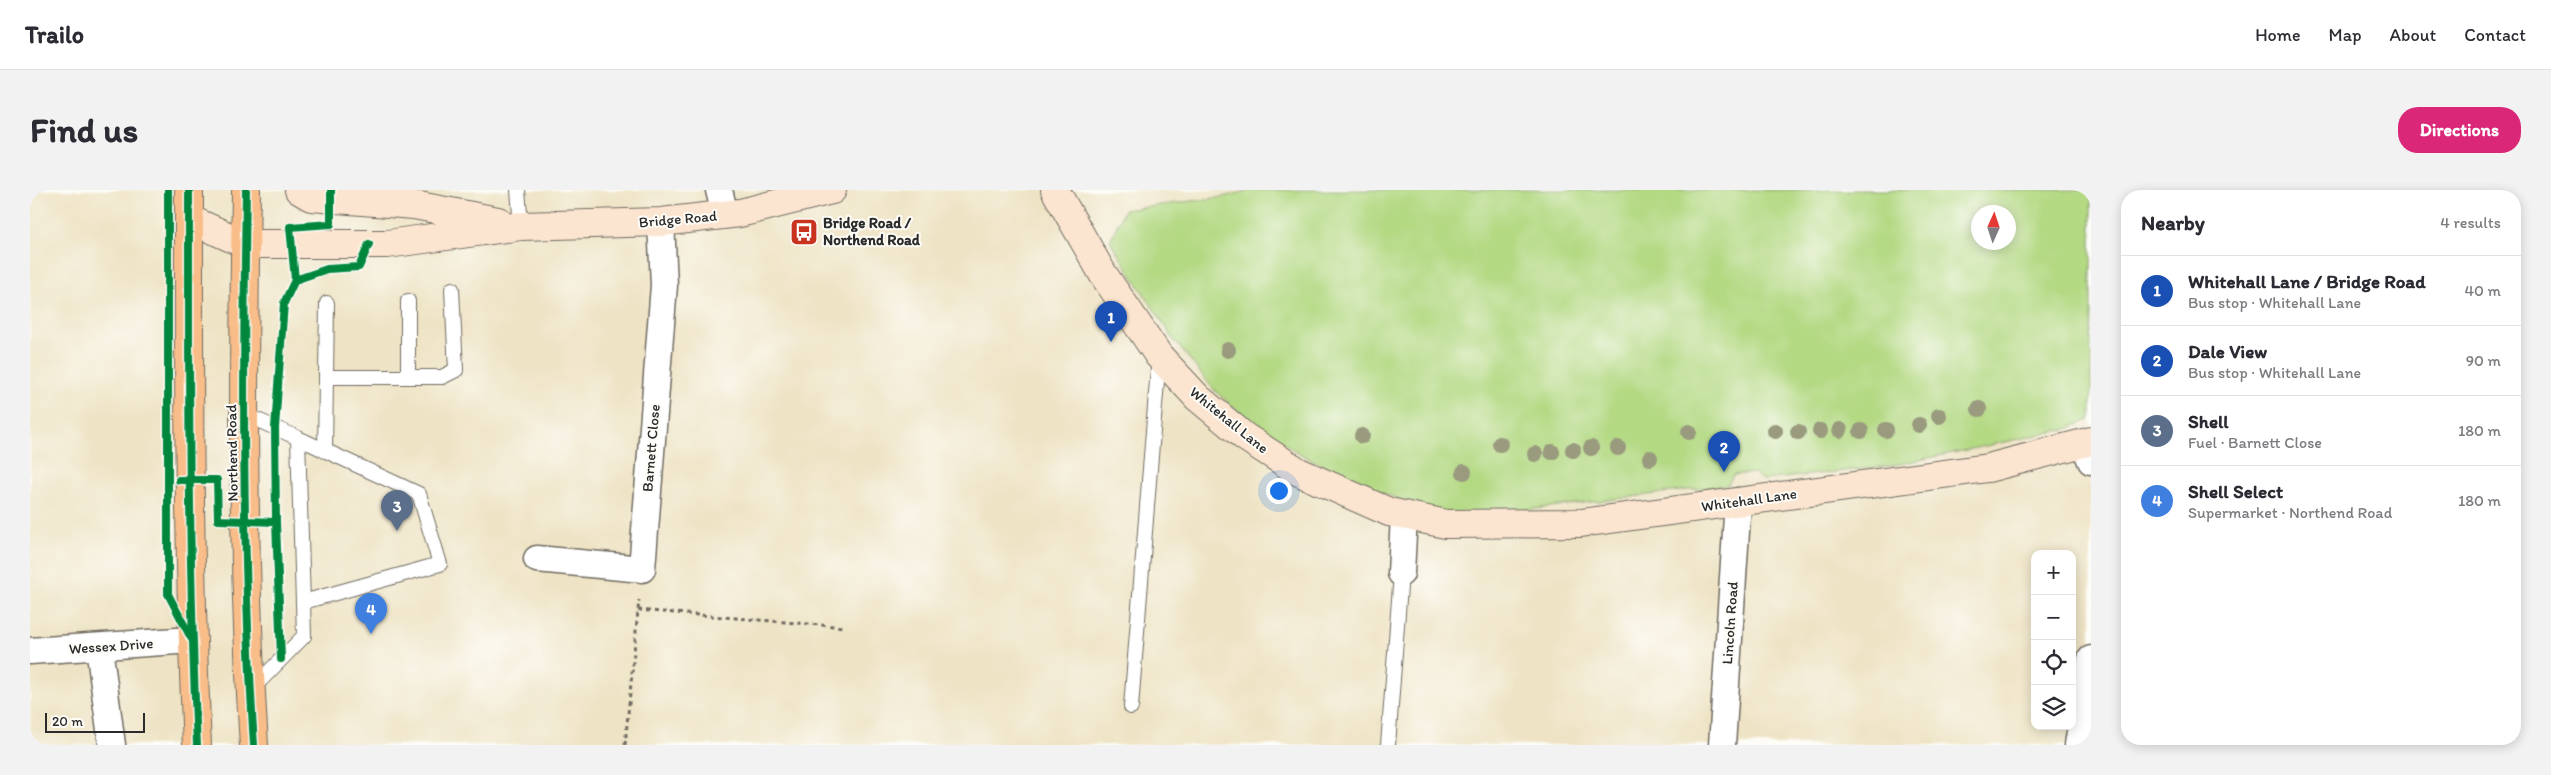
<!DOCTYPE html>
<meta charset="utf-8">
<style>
:root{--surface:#fff;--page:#f2f2f3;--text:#2b2b33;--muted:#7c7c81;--line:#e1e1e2;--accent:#db2777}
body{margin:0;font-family:Itim,sans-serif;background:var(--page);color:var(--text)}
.controls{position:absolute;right:15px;bottom:15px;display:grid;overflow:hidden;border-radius:10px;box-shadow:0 2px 12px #0003}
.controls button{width:45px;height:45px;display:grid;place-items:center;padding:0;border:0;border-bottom:1px solid var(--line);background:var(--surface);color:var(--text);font:25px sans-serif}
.compass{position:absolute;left:1941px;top:15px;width:45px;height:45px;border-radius:50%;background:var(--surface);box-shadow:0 2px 12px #0003;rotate:3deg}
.scale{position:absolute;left:15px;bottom:12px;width:100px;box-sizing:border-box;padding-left:5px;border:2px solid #2b2b2b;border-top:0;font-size:14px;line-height:18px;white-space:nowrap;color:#2b2b2b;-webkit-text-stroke:4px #fdfcf7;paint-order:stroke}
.you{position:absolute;left:1248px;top:300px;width:18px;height:18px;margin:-12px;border:4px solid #fff;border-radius:50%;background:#1a73e8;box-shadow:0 0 0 8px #1a73e833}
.badge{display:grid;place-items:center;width:32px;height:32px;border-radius:50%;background:var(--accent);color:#fff;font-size:16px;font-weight:700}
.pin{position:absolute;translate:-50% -41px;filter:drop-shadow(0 1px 2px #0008)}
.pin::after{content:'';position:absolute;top:26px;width:18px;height:15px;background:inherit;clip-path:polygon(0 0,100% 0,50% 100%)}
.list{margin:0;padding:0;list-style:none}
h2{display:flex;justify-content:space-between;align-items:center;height:65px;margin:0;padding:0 20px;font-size:21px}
h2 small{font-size:16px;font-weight:400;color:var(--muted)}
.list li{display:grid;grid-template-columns:32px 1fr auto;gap:15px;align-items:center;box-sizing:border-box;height:70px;padding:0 20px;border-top:1px solid var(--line)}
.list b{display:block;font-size:19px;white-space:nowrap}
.list p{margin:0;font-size:16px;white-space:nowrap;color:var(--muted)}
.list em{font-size:16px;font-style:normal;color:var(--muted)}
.icon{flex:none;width:28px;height:28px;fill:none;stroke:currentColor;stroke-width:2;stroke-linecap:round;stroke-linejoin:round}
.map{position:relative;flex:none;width:2061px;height:555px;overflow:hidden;border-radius:20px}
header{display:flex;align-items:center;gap:30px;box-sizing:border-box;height:70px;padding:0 25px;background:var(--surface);border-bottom:1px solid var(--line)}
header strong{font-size:24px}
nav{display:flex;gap:28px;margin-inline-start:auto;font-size:18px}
.intro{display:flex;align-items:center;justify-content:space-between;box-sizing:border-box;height:120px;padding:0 30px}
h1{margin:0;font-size:35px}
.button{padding:12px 22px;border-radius:20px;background:var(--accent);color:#fff;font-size:18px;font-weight:700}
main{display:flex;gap:30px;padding:0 30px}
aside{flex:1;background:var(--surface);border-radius:20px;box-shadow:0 2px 12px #0003}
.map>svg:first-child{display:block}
.green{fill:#b3d983;stroke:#6f8257;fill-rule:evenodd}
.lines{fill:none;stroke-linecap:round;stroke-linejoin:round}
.lane-casing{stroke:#6f6b61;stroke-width:16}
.street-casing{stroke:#6f6b61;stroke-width:29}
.secondary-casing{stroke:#6f6b61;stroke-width:30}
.primary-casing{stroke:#6f6b61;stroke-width:30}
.path{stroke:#6f6b61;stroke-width:3;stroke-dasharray:4 4;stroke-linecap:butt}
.lane{stroke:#fff;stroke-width:14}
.street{stroke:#fff;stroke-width:26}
.secondary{stroke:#fce5d0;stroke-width:28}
.primary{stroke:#f8bd89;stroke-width:28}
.cycleway-casing{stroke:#fdfcf7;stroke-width:11}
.cycleway{stroke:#00873e;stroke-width:8}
.tree{fill:#999a7e}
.labels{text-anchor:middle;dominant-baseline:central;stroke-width:4;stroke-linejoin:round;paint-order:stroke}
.street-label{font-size:15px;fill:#2b2b2b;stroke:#fdfcf7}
.poi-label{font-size:15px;font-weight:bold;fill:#2b2b2b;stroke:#fdfcf7;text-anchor:start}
</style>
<header>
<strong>Trailo</strong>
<nav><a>Home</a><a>Map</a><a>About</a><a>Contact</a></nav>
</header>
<div class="intro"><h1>Find us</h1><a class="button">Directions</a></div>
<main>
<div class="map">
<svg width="2061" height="555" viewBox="0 0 2061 555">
<rect width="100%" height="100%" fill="#fdfcf7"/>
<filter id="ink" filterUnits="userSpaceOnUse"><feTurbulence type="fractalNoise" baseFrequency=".02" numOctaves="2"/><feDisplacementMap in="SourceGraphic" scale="10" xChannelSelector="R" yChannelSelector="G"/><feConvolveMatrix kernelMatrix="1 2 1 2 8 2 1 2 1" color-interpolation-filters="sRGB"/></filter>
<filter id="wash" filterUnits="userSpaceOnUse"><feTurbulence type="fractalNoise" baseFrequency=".0096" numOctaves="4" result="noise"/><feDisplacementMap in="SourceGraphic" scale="20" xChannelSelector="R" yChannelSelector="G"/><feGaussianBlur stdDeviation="1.12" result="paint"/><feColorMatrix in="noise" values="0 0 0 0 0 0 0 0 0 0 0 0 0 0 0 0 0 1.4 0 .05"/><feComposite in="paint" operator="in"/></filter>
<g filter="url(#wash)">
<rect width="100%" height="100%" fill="#eee3c4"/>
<path class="green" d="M 1222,0 L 2061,0 L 2061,229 L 2037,239 L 1860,276 L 1732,290 L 1724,283 L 1703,285 L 1698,295 L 1448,326 L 1400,321 L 1335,296 L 1274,266 L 1223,234 L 1185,201 L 1143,149 L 1080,51 L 1094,20 L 1192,7 ZM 1948,22 L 1978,22 L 1978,52 L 1948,52 Z"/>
</g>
<g filter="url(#ink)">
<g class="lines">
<defs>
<path id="lane" d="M 488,0 L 491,36
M 297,187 L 378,187 L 378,111
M 378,187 L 412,187 L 426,180 L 422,99
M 214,224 L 268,248 L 274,446 L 221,500
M 268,248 L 389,304 L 410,374 L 273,412
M 295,261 L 297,113
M 1101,517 L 1129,166
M 1358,555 L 1371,383"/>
<path id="street" d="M 689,0 L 695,25
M 2054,254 L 2061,271
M 507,369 L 612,379 L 634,95 L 631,32
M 1371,383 L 1374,326
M 69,457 L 82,555
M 0,461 L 162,450
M 1692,555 L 1708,311
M 2048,555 L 2061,469"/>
<path id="secondary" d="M 269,0 L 281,7 L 384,15 L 468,31
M 1025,0 L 1073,84 L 1129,166 L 1168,208 L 1215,247 L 1269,282 L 1359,322 L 1416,334 L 1551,333 L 1958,278 L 2061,251
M 159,29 L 215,54 L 357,54 L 491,36 L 631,32 L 710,23 L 802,0"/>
<path id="primary" d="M 159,0 C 159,185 158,370 167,555
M 216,0 C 213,185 212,371 224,555"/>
</defs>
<use href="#lane" class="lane-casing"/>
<use href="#street" class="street-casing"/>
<use href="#secondary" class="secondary-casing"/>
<use href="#primary" class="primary-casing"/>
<path class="path" d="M 608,420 L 815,437
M 595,555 L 609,410"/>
<use href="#lane" class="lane"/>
<use href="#street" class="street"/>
<use href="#secondary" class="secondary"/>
<use href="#primary" class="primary"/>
<defs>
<path id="cycleway" d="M 138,0 L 138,404 L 161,448
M 159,0 C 159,185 158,370 167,555
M 216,0 C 213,185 212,371 224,555
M 265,90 L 297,79 L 329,77 L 339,54
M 149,290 L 187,290 L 188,330 L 246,332
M 251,469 L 246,332 L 245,238 L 254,113 L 265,90 L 260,37 L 301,34 L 301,0"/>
</defs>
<use href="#cycleway" class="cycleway-casing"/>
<use href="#cycleway" class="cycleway"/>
</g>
<g class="tree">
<circle cx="1198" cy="160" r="8"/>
<circle cx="1949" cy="219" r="8"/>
<circle cx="1909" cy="226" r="8"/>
<circle cx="1889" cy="235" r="8"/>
<circle cx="1810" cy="240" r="8"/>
<circle cx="1856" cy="240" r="8"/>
<circle cx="1745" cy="241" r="8"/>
<circle cx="1790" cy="241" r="8"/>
<circle cx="1831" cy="241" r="8"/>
<circle cx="1659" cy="242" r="8"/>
<circle cx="1768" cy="242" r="8"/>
<circle cx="1332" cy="246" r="8"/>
<circle cx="1470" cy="254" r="8"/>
<circle cx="1561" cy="258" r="8"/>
<circle cx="1588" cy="258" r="8"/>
<circle cx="1543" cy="260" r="8"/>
<circle cx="1522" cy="262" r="8"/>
<circle cx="1505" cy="264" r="8"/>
<circle cx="1620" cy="268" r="8"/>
<circle cx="1434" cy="282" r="8"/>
</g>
</g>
<defs>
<symbol id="bus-square" viewBox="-11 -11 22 22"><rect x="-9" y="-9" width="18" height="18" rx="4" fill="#c8321e" stroke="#fdfcf7"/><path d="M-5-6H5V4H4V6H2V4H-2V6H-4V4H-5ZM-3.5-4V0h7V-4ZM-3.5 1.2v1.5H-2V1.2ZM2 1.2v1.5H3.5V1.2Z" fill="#fff"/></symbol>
</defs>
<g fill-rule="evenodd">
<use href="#bus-square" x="758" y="26" width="32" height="32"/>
</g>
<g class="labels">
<g class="street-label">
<text transform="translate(648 29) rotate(-5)">Bridge Road</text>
<text transform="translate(1199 230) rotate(39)">Whitehall Lane</text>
<text transform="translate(621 258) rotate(-85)">Barnett Close</text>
<text transform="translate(202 263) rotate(-91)">Northend Road</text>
<text transform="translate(1719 310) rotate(-8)">Whitehall Lane</text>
<text transform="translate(1700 433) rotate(-86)">Lincoln Road</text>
<text transform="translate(81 456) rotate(-4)">Wessex Drive</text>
</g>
<g class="poi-label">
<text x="793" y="33">Bridge Road /<tspan x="793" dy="17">Northend Road</tspan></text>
</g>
</g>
</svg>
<div class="controls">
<button>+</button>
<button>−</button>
<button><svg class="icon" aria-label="locate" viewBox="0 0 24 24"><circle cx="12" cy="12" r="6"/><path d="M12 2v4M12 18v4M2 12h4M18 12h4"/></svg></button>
<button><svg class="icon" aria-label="layers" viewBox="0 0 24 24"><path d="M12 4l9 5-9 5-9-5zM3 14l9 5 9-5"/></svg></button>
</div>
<svg class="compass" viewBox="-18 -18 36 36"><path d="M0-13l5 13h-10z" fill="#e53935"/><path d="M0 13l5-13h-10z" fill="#7c7c81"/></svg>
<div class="scale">20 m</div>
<div class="you"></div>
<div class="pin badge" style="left:1081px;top:152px;background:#1a4fb4">1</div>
<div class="pin badge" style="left:1694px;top:282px;background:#1a4fb4">2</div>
<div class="pin badge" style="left:367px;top:341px;background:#5c6f8a">3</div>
<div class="pin badge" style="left:341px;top:444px;background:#3f7fe0">4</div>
</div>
<aside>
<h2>Nearby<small>4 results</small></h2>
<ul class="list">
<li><span class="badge" style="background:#1a4fb4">1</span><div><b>Whitehall Lane / Bridge Road</b><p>Bus stop · Whitehall Lane</p></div><em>40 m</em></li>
<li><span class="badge" style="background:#1a4fb4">2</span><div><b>Dale View</b><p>Bus stop · Whitehall Lane</p></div><em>90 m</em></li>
<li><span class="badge" style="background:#5c6f8a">3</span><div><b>Shell</b><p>Fuel · Barnett Close</p></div><em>180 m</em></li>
<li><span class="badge" style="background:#3f7fe0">4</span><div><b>Shell Select</b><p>Supermarket · Northend Road</p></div><em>180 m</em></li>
</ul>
</aside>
</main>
